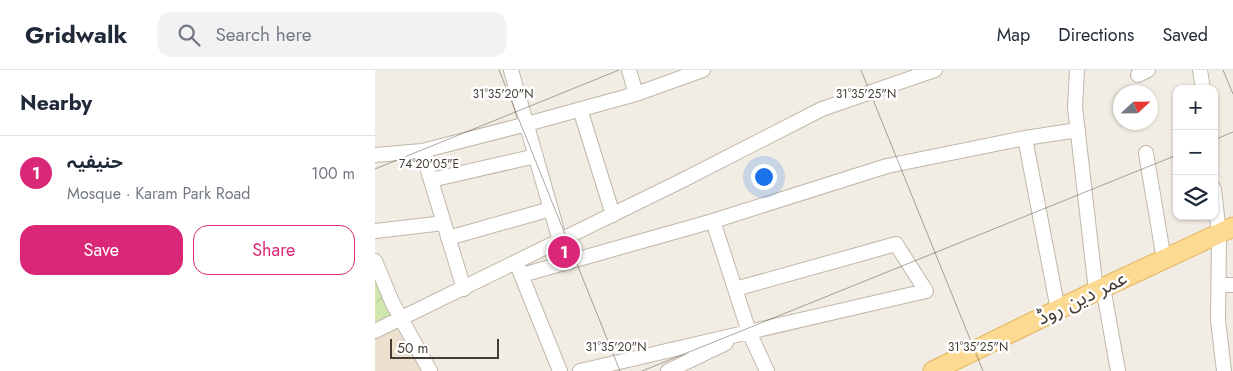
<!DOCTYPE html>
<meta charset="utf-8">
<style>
:root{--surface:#fff;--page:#f2f2f3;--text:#1f2937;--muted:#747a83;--line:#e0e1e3;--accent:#db2777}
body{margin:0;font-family:Jost,"Noto Sans Arabic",sans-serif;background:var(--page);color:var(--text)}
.controls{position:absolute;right:15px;top:15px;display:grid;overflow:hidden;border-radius:10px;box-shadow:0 1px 4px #0004}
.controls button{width:45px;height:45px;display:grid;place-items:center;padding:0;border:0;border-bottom:1px solid var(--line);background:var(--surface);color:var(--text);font:25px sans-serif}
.compass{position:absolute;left:738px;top:15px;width:45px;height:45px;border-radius:50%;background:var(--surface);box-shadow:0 1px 4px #0004;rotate:68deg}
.scale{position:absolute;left:15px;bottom:12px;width:109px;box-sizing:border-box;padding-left:5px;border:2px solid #443d34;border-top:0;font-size:14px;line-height:18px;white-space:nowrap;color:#443d34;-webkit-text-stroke:4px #fff;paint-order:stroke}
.you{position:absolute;left:388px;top:106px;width:18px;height:18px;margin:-12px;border:4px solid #fff;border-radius:50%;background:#1a73e8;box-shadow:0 0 0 8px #1a73e833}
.badge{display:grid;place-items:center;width:32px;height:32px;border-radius:50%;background:var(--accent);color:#fff;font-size:16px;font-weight:700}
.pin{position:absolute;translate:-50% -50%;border:2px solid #fff;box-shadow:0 1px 5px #0006}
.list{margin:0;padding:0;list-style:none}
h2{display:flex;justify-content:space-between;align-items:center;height:65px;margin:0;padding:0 20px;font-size:21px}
h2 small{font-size:16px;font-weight:400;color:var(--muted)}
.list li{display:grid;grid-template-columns:32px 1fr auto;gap:15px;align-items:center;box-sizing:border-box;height:75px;padding:0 20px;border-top:1px solid var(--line)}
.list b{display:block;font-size:19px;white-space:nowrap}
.list p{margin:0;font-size:16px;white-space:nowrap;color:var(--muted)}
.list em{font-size:16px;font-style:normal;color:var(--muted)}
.actions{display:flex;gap:10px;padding:15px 20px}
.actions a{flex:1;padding:11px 0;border:1px solid var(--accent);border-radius:15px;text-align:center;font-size:18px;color:var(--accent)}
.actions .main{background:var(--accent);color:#fff}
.icon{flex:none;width:28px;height:28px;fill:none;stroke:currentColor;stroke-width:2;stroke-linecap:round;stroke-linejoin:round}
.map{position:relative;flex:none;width:858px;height:301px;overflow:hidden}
header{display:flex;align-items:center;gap:30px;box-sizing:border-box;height:70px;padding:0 25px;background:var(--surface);border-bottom:1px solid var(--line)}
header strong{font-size:24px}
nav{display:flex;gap:28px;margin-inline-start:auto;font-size:18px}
.search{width:350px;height:45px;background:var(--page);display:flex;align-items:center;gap:12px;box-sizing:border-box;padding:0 18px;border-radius:15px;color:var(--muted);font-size:19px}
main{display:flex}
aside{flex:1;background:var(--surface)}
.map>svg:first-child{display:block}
.education{fill:#ebe1ce}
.forest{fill:url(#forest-crowns)}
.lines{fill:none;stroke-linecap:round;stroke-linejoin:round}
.minor-casing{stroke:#c0b7aa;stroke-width:16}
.major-casing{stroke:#e2b662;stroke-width:21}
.minor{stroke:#fff;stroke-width:14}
.major{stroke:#fdda92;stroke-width:19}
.ticks{fill:none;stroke:#443d34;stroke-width:1;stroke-opacity:0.45}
.labels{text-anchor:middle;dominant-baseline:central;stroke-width:5;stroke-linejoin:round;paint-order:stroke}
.street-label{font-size:20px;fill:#443d34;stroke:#fff}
.ticks-label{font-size:12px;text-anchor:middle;fill:#443d34;stroke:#fff;stroke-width:5;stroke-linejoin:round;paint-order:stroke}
</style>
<header>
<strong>Gridwalk</strong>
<div class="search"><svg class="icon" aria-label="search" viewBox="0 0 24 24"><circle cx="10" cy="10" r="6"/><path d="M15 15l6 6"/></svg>Search here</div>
<nav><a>Map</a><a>Directions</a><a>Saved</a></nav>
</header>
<main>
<aside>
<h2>Nearby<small></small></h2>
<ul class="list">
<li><span class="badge">1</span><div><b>حنیفیہ</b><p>Mosque · Karam Park Road</p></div><em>100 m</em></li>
</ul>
<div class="actions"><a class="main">Save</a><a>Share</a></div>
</aside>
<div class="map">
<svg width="858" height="301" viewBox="0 0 858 301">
<defs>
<pattern id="forest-crowns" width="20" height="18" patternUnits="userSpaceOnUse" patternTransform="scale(1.25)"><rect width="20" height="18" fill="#cfe6ac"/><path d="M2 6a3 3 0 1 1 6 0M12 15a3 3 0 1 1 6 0" fill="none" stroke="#b3c695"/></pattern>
</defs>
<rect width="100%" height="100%" fill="#f2ede4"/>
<path class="education" d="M 27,249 L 55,301 L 0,301 L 0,261 Z"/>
<path class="forest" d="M 0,193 L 27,249 L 0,261 Z"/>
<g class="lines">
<defs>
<path id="minor" d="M 136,0 L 185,171
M 254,0 L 261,24
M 702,0 L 700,37 L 721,221
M 825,0 L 828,19
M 763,5 L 773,0
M 205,39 L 238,145
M 650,68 L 683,240
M 47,81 L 89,219
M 771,83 L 789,190
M 0,85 L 47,81 L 152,54 L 261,24 L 328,0
M 56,110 L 161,86
M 839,119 L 844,164 L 843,250 L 849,301
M 338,151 L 374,262 L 392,301
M 0,161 L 69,153
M 73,168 L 176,139
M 0,191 L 17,232 L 55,301
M 143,197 L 185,301
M 147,205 L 338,151 L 512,96 L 650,68 L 703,60
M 843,215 L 858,215
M 728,217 L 743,301
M 0,261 L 304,112 L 447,39 L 560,0
M 205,301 L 551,221 L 521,174 L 360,219
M 293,301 L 351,273"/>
<path id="major" d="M 558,301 L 721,221 L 858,157"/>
</defs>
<use href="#minor" class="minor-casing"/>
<use href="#major" class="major-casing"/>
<use href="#minor" class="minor"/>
<use href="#major" class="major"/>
</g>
<path class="ticks" d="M 124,0 L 245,301M 486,0 L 608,301M 848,0 L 858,24M 839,70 L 858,62M 0,99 L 244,0M 267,301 L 802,85"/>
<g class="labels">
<g class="street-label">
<text transform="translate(707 228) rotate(-26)">عمر دین روڈ</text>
</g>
</g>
<g class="ticks-label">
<text x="128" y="28">31°35'20"N</text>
<text x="491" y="28">31°35'25"N</text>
<text x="54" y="98">74°20'05"E</text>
<text x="241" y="281">31°35'20"N</text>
<text x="603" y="281">31°35'25"N</text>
</g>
</svg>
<div class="controls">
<button>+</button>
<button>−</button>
<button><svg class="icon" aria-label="layers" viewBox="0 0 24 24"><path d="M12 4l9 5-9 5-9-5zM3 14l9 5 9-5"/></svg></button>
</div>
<svg class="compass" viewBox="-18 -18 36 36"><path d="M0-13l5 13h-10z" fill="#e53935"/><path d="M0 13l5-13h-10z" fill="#747a83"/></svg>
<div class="scale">50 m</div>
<div class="you"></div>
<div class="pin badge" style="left:189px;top:182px">1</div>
</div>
</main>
